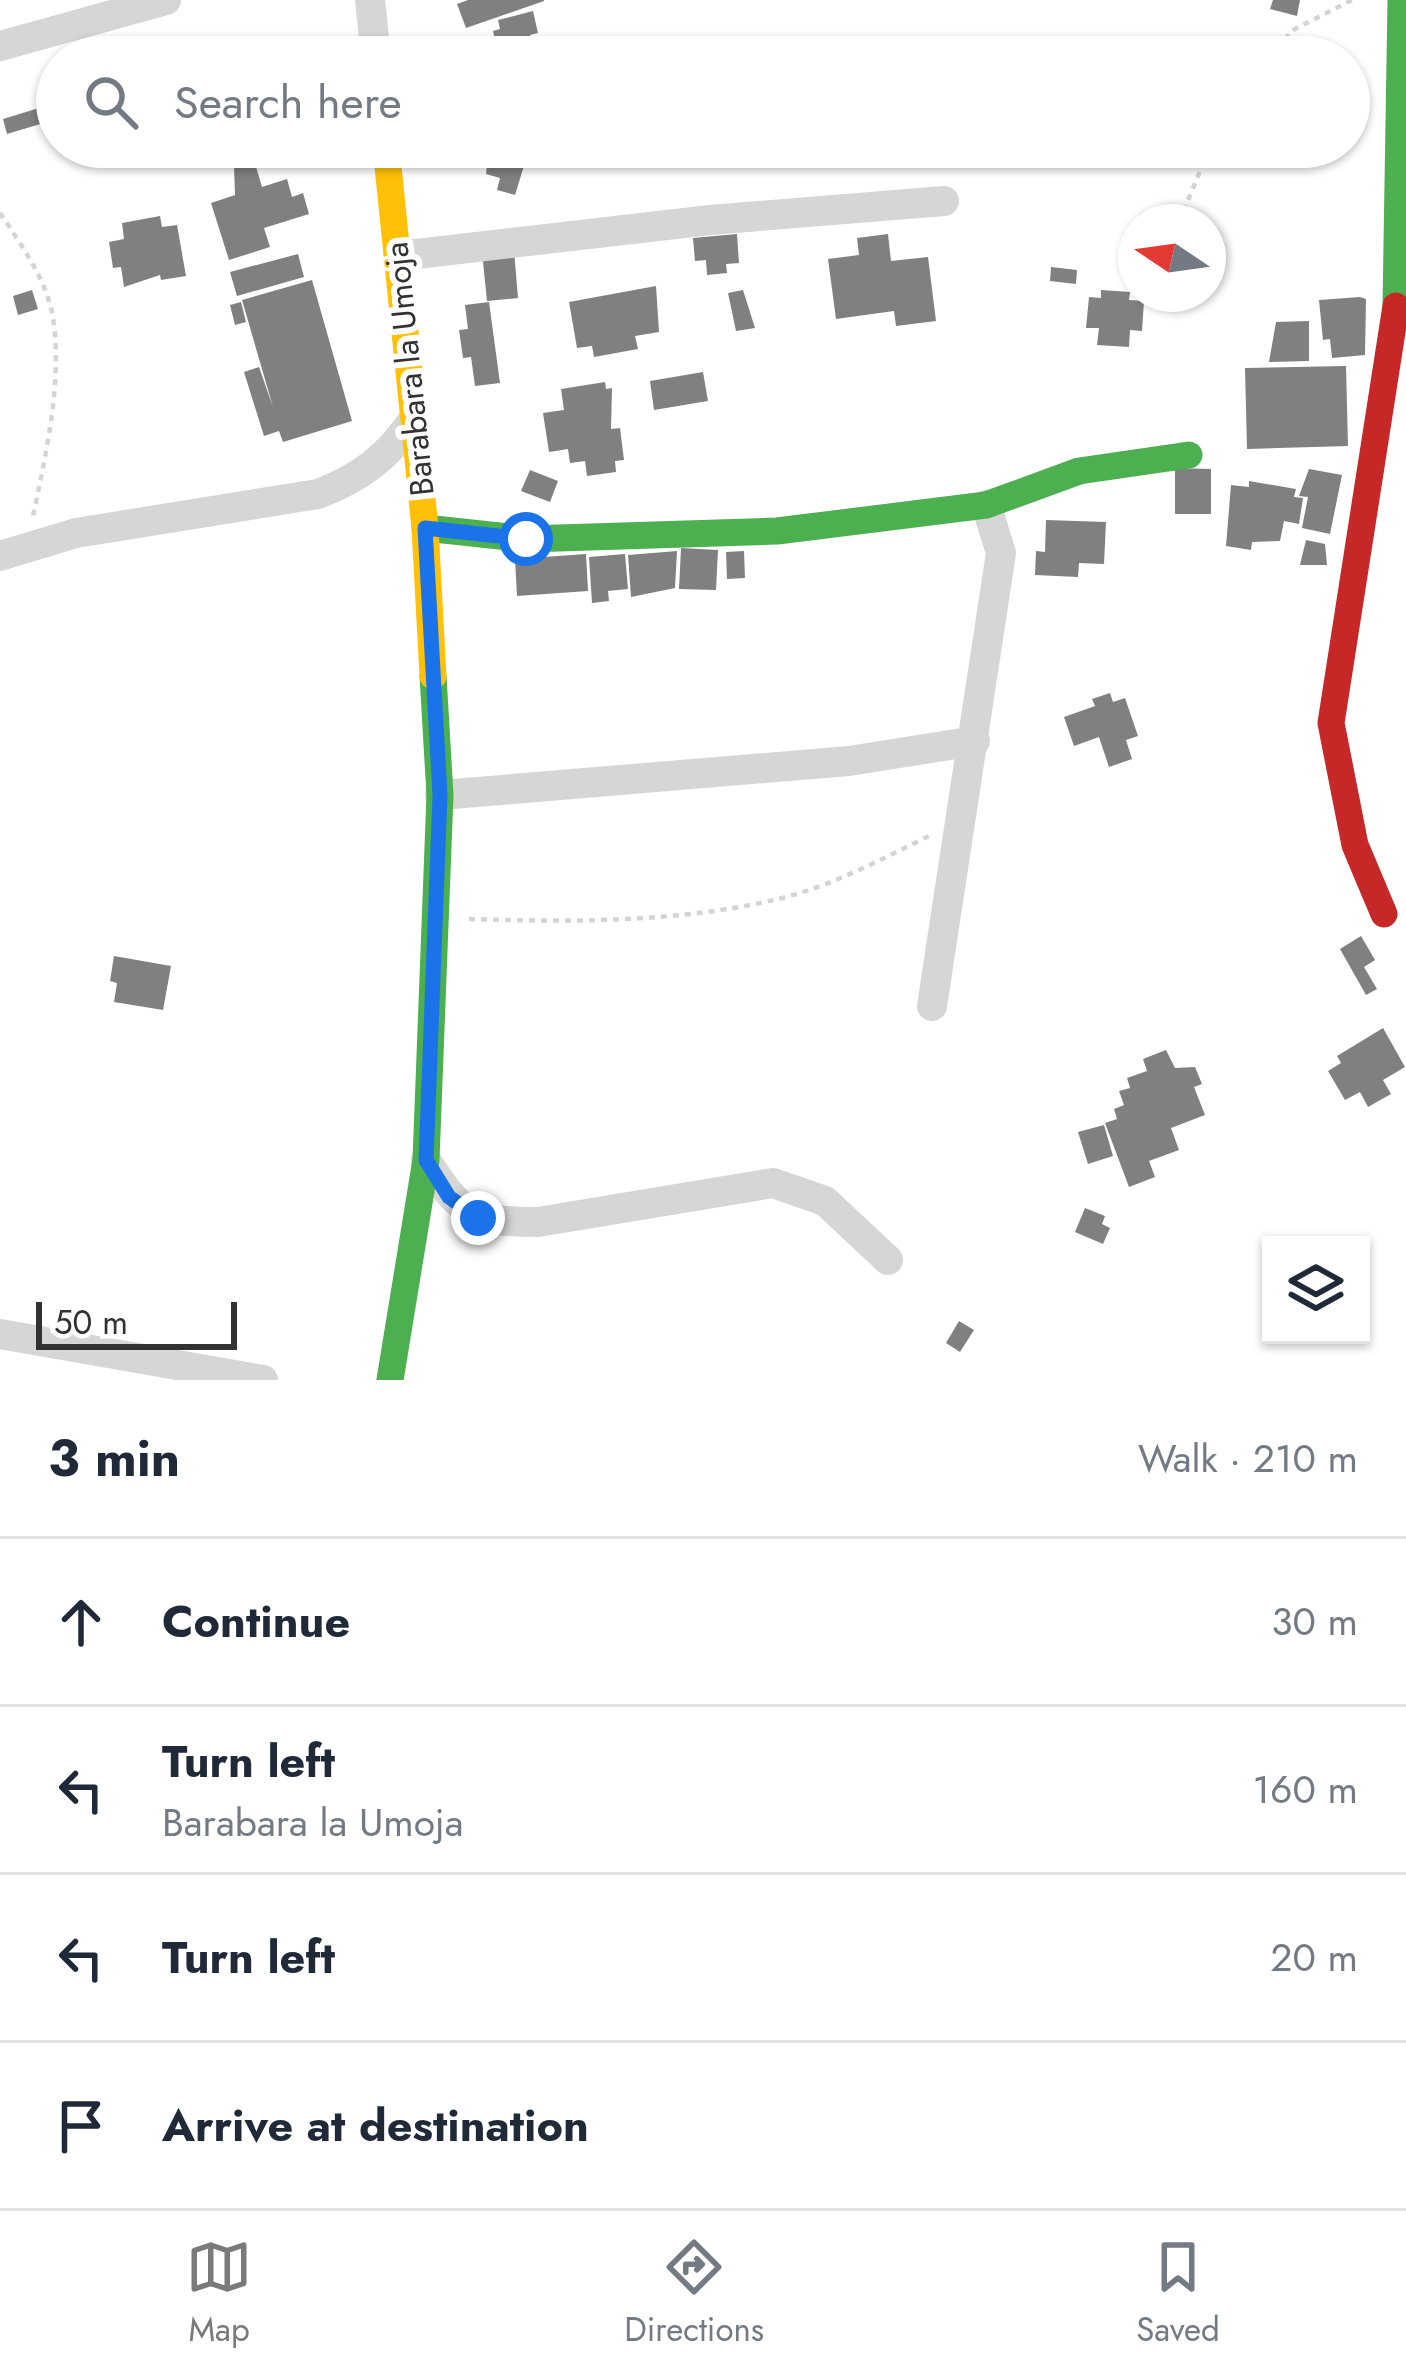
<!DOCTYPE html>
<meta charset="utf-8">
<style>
:root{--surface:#fff;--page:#f6f6f7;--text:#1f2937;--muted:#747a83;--line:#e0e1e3;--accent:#7a7a7a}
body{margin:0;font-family:Jost,sans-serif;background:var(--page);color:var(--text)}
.controls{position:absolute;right:36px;bottom:36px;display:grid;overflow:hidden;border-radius:0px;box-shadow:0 3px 9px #0004}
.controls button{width:108px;height:108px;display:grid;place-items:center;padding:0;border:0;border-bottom:3px solid var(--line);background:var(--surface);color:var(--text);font:60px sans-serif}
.compass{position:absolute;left:1118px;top:204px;width:108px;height:108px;border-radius:50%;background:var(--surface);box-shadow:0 3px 9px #0004;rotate:283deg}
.scale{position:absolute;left:36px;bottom:30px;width:201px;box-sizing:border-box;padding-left:12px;border:6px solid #323232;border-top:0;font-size:33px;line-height:42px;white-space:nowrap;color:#323232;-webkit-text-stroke:9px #fff;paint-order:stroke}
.stop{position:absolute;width:36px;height:36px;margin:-27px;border:9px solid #1a73e8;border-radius:50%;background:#fff}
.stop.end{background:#1a73e8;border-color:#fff;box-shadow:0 3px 12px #0008}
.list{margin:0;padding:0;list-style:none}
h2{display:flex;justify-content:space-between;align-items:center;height:156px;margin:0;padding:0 48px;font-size:51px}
h2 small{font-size:39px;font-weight:400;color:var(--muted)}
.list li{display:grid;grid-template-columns:78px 1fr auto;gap:36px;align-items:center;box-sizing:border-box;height:168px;padding:0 48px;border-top:3px solid var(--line)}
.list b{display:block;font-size:45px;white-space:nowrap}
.list p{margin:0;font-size:39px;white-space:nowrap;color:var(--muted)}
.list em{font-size:39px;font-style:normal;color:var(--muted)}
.icon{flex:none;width:66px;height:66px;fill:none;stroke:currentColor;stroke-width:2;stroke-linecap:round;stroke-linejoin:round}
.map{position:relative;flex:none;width:1406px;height:1380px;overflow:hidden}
.search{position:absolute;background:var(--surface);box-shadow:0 3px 9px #0004;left:36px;right:36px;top:36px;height:132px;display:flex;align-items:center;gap:30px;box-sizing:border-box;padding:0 42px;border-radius:66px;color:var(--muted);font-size:45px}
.sheet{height:828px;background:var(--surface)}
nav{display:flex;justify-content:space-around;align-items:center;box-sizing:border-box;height:168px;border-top:3px solid var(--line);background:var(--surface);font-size:33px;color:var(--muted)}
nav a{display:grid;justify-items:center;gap:6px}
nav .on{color:var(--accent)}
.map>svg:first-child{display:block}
.building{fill:#808080}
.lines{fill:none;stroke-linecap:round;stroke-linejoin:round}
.path{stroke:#d4d4d4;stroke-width:4.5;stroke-dasharray:6 6;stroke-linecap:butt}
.street{stroke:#d6d6d6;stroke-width:30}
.fast{stroke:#4caf50;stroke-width:27}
.slow{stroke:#ffc107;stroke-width:27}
.jam{stroke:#c62828;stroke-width:27}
.route{stroke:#1a73e8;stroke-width:15}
.labels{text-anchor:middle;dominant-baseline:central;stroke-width:12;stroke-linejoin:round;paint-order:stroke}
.street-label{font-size:33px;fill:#323232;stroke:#fff}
</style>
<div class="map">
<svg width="1406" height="1380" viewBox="0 0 1406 1380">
<rect width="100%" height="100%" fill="#fff"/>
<path class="building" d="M 468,0 L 544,0 L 544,1 L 466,28 L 457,4 Z
M 1273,0 L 1300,0 L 1297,16 L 1270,9 Z
M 533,11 L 538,33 L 530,35 L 533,48 L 541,46 L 544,57 L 499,57 L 493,31 L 500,29 L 498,20 Z
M 626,47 L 678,54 L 678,57 L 624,57 Z
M 52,104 L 57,119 L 7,134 L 3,119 Z
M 489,147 L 521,147 L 519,154 L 527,156 L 515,195 L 497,190 L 500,178 L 486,174 Z
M 254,160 L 262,187 L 287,179 L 292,197 L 303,193 L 309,214 L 264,228 L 270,247 L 229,260 L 211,203 L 235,195 L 234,166 Z
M 160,216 L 162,227 L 177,225 L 186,276 L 161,280 L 160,275 L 124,287 L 121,267 L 113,268 L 109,242 L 124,239 L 122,223 Z
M 737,234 L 739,263 L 726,264 L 727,273 L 707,275 L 706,260 L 695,261 L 693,238 Z
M 888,234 L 891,261 L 928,257 L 936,321 L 896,326 L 894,311 L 836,319 L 828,259 L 859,255 L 857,238 Z
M 514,250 L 518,298 L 487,301 L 482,252 Z
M 298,254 L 304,277 L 237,296 L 230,272 Z
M 1051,267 L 1077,270 L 1076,284 L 1050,281 Z
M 312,280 L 352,421 L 283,442 L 279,431 L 264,436 L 244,372 L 259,367 L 273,407 L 242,300 Z
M 656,286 L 659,332 L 635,336 L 638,349 L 594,357 L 592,346 L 577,348 L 569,302 Z
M 32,290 L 38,309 L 18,315 L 13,296 Z
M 743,290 L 755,328 L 736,331 L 728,293 Z
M 1101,290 L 1130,292 L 1129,300 L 1144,301 L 1142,331 L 1130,330 L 1129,347 L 1097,345 L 1099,328 L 1086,328 L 1089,297 L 1101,298 Z
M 1360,297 L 1366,299 L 1365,355 L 1332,358 L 1330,339 L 1323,340 L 1319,300 Z
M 241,302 L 246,322 L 235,325 L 230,305 Z
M 489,302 L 500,383 L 475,386 L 471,357 L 463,358 L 459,330 L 468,329 L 465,305 Z
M 1309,321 L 1309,361 L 1269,362 L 1276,322 Z
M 1346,366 L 1348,446 L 1247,449 L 1245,368 Z
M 703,372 L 708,401 L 654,410 L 650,381 Z
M 605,382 L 606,389 L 612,388 L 611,429 L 620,428 L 624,460 L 615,461 L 616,472 L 587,476 L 585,461 L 570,463 L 568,449 L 549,452 L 543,413 L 564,410 L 561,389 Z
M 1175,468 L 1211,469 L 1211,514 L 1175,514 Z
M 1309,469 L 1342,475 L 1330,534 L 1302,528 L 1308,497 L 1299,496 Z
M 530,470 L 558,481 L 550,502 L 521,491 Z
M 1249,481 L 1296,489 L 1294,497 L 1303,498 L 1299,524 L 1284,521 L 1280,541 L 1252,542 L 1251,550 L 1226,546 L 1231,485 L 1249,487 Z
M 1046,520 L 1106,522 L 1104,564 L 1079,563 L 1078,577 L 1035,575 L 1036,551 L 1045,552 Z
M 1306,540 L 1325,544 L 1327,565 L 1300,565 Z
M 681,548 L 718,550 L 716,590 L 679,589 Z
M 677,551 L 675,588 L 631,597 L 628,555 Z
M 744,551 L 745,578 L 727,579 L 726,552 Z
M 586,554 L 588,591 L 517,596 L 515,559 Z
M 625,554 L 628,589 L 608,591 L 609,601 L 592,603 L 589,557 Z
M 1110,693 L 1113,702 L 1125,698 L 1138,736 L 1126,740 L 1132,759 L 1109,767 L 1099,737 L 1074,746 L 1064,717 L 1095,706 L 1092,699 Z
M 1361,936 L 1375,960 L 1364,967 L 1377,989 L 1366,995 L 1340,949 Z
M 114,956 L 171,966 L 163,1010 L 114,1002 L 117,983 L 110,981 Z
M 1383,1028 L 1405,1067 L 1383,1080 L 1391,1094 L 1368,1107 L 1360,1092 L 1345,1100 L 1328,1071 L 1341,1063 L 1337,1056 Z
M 1166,1050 L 1175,1068 L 1195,1067 L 1202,1084 L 1194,1087 L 1205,1115 L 1171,1128 L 1179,1150 L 1149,1161 L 1155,1177 L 1129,1187 L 1105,1123 L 1117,1119 L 1114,1109 L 1124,1105 L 1119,1091 L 1130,1088 L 1127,1078 L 1147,1071 L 1143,1059 Z
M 1104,1125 L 1113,1156 L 1088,1164 L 1078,1132 Z
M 1085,1208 L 1105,1216 L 1102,1224 L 1110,1228 L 1103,1244 L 1075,1232 Z
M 959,1321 L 974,1330 L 960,1352 L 946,1343 Z"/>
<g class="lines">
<path class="path" d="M 1269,57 L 1293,30 L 1352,0
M 0,213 C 20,243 44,276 52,312 C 64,376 46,454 33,516
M 1179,222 L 1210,147
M 1161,295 L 1161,294
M 469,919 C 571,922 673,923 774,900 C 828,888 880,860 929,836"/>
<path class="street" d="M 370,0 L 376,57
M 0,46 L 166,0
M 399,256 L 710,220 L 944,201
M 0,556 L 76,533 L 318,494 C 360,478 388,457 413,420
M 440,795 L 849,761 L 975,741
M 932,1006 L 1001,553 L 986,505
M 426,1160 C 461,1215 473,1222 538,1222 L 773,1183 L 825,1201 L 888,1260
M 0,1334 L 263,1380"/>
<path class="fast" d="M 1396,306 L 1401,0
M 425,528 L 527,539 L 777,531 L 986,505 L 1079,471 L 1189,455
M 390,1380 L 426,1160 L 440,795 L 433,676"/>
<path class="slow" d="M 386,147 L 425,528 L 433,676"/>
<path class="jam" d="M 1384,914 L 1355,845 L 1331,723 L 1396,306"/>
</g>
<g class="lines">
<path class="route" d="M 478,1218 L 449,1197 L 426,1160 L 440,795 L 425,528 L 526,539"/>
</g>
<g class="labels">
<g class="street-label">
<text transform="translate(409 369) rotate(-96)">Barabara la Umoja</text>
</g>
</g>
</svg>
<div class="controls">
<button><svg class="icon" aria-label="layers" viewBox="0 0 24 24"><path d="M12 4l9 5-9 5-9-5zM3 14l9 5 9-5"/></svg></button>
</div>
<svg class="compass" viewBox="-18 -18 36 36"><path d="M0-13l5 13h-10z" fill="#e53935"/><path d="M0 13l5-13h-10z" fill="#747a83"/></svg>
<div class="scale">50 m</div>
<div class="stop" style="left:526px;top:539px"></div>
<div class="stop end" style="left:478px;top:1218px"></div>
<div class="search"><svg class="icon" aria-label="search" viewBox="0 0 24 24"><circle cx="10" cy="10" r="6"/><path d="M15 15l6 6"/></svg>Search here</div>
</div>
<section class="sheet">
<h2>3 min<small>Walk · 210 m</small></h2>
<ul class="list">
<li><svg class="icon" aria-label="ahead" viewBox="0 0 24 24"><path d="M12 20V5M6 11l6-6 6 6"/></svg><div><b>Continue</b></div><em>30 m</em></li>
<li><svg class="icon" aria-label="left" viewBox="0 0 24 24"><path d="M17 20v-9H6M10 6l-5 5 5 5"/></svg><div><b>Turn left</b><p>Barabara la Umoja</p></div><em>160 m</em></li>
<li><svg class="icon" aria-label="left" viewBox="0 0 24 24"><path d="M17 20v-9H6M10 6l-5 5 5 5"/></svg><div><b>Turn left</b></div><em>20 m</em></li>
<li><svg class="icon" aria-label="arrive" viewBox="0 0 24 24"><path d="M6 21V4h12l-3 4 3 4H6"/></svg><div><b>Arrive at destination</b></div></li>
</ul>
</section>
<nav>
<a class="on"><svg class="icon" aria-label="map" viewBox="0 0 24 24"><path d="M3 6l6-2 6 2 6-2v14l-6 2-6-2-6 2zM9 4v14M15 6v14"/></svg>Map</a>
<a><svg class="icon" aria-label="directions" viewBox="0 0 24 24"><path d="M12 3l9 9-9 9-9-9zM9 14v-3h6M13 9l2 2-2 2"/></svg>Directions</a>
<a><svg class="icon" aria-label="saved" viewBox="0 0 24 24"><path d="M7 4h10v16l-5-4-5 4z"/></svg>Saved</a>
</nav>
